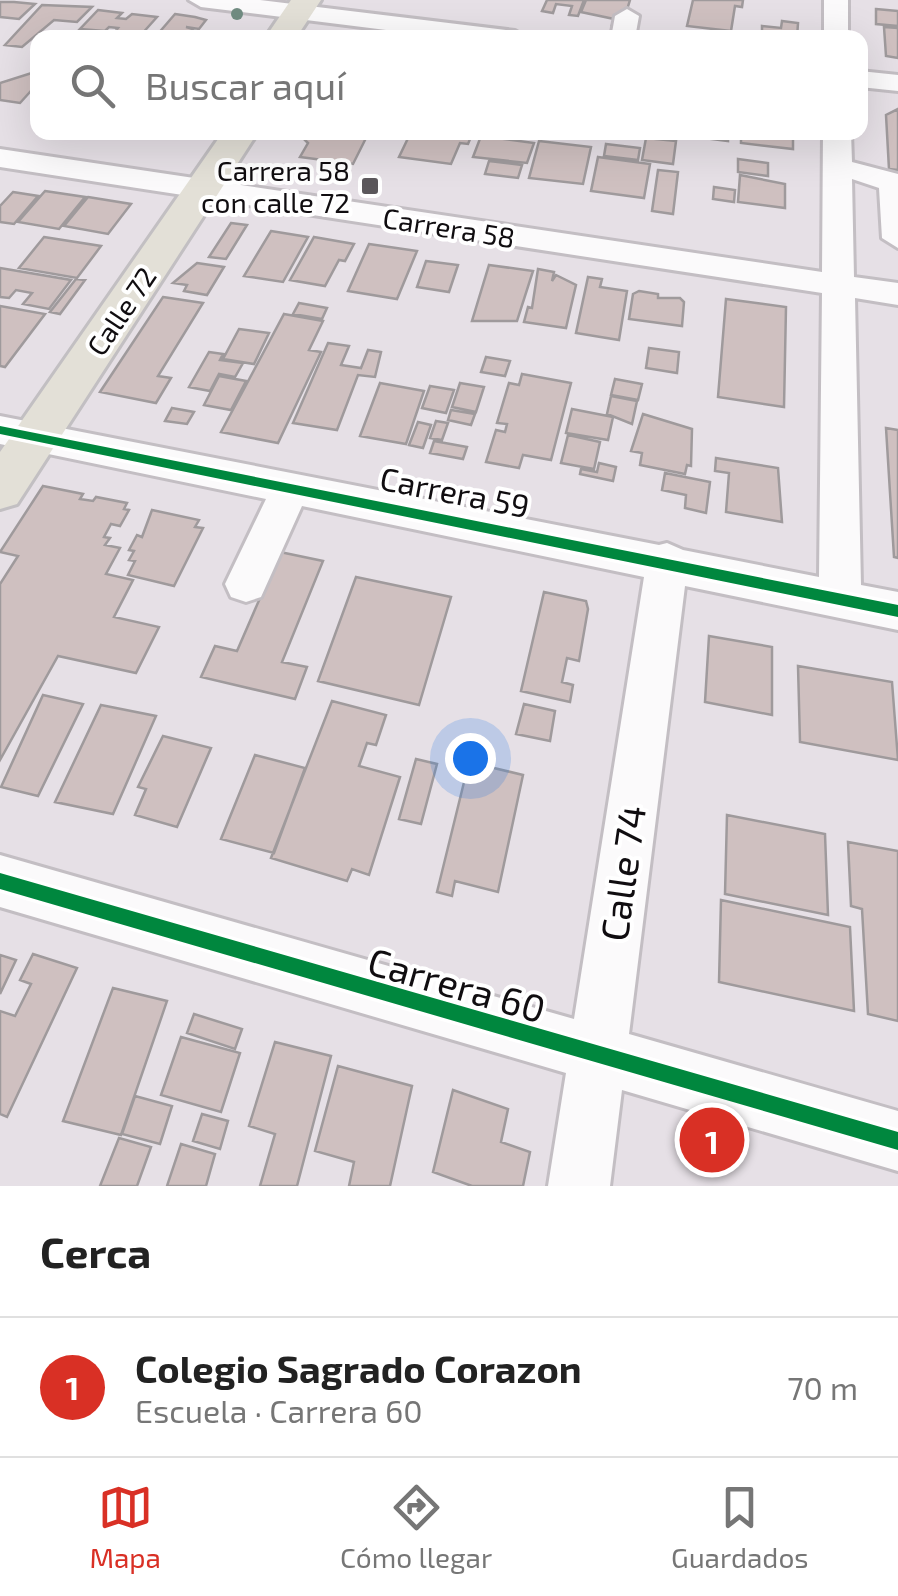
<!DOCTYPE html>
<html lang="es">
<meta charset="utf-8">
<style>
:root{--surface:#fff;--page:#f2f2f2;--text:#222;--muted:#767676;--line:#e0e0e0;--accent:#d93025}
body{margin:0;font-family:"Exo 2",sans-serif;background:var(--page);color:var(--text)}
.you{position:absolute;left:470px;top:758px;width:35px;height:35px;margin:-25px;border:8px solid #fff;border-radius:50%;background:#1a73e8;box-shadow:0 0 0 15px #1a73e833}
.badge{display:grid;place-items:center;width:65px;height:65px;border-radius:50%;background:var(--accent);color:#fff;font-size:32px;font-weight:700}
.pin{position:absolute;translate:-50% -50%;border:5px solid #fff;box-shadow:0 2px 10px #0006}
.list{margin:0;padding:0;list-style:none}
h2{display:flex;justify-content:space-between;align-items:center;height:130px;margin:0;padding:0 40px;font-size:42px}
h2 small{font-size:32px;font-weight:400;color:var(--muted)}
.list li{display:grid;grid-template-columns:65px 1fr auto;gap:30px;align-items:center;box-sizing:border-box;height:140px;padding:0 40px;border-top:2px solid var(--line)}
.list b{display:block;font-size:38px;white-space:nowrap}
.list p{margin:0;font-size:32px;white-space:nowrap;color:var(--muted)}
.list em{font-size:32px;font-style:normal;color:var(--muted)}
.icon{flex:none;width:55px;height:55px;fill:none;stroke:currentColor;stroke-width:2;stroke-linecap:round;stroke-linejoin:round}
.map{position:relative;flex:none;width:898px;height:1186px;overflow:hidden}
.search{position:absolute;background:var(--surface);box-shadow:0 10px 40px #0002;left:30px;right:30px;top:30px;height:110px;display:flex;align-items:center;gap:25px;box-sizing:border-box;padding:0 35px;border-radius:20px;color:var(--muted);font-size:38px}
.sheet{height:270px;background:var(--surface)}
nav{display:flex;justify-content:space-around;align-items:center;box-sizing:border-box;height:140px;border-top:2px solid var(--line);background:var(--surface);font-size:28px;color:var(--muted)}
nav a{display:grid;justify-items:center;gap:5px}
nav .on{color:var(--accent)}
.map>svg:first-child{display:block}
.building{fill:#cfc0c0;stroke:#9f9a9c;stroke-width:2.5}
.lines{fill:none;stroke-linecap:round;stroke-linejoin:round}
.minor-casing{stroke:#c3bec3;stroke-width:6}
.major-casing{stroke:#c2bfc2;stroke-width:6}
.minor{fill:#fbfafb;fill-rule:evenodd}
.major{fill:#e3e0d7;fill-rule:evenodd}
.cycleway-casing{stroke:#fff;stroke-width:7}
.cycleway{fill:#00873e;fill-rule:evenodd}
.tree{fill:#718c82}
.poi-dot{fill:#5b575b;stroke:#fff;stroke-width:4}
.labels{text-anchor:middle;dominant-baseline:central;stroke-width:8;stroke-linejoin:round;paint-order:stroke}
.far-poi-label{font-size:28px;fill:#100d10;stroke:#fff;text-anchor:end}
.far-street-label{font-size:28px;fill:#100d10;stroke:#fff}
.street-label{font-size:32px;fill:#100d10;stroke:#fff}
.near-street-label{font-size:38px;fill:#100d10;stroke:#fff}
</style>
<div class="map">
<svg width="898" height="1186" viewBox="0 0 898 1186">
<rect width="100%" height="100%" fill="#e6e0e6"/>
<path class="building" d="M 547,0 L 584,0 L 578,16 L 569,15 L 572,6 L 556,4 L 553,13 L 542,11 Z
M 586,0 L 630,0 L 622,26 L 612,25 L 614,19 L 581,12 Z
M 693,0 L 743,0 L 742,7 L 735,6 L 731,31 L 687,26 Z
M 0,2 L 14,2 L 35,4 L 19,19 L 0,17 Z
M 42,5 L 92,7 L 77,22 L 54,20 L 22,47 L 5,45 Z
M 876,9 L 898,11 L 898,26 L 876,24 Z
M 98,10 L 122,13 L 117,18 L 126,19 L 132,14 L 157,17 L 140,36 L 114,33 L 118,28 L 109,27 L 105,31 L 80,29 Z
M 175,14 L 195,17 L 206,20 L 199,29 L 186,27 L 193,29 L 186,38 L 157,35 Z
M 782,21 L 798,23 L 797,38 L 762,34 L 762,26 L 781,28 Z
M 884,27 L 898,28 L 898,58 L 886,56 Z
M 38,71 L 38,83 L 20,103 L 0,100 L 0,83 Z
M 898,109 L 898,170 L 889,169 L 886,115 Z
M 288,132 L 369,132 L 353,164 L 300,157 L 308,143 L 299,134 Z
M 411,132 L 473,132 L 468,144 L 460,143 L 451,164 L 399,157 Z
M 657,132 L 728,132 L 728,141 Z
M 741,132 L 793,132 L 793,149 L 741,143 Z
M 481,136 L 534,143 L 527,163 L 473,157 Z
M 646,138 L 676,141 L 673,164 L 642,160 Z
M 539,141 L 591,147 L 583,184 L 529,178 Z
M 606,144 L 640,148 L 638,160 L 604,156 Z
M 598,157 L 650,164 L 644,198 L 591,191 Z
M 738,159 L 768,163 L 768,176 L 738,172 Z
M 489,161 L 522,165 L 518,178 L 485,174 Z
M 658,170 L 678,172 L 673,214 L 652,211 Z
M 740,175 L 785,184 L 785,208 L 738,202 Z
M 714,187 L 735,190 L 734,202 L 713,199 Z
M 45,191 L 85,197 L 59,229 L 18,222 Z
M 13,192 L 38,196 L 14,224 L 0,222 L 0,206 Z
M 88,197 L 131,204 L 108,234 L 64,226 Z
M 231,223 L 247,225 L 226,259 L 209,257 Z
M 271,231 L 308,237 L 283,282 L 244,276 Z
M 44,237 L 101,246 L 77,278 L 19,268 Z
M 314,237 L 354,244 L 345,261 L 339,260 L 325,286 L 290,280 Z
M 369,244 L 417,251 L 397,299 L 348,291 Z
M 426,261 L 458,265 L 449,292 L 417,287 Z
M 197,263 L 224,267 L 207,295 L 184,291 L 187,285 L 173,283 Z
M 489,265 L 533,271 L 517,321 L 472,321 Z
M 0,268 L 71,280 L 49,309 L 23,304 L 32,293 L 16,290 L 9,298 L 0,297 Z
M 538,269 L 554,272 L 552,281 L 556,275 L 576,285 L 566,328 L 524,322 L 528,307 L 532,308 Z
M 588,277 L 602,279 L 600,287 L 627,291 L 619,340 L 576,333 Z
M 76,279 L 85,280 L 60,314 L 50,312 Z
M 639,291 L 658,294 L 658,298 L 680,298 L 684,302 L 682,326 L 629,319 L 633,294 Z
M 163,297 L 203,303 L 158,376 L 171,378 L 156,403 L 100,392 Z
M 726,299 L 786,307 L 784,407 L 718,397 Z
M 299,303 L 327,308 L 322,319 L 293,314 Z
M 0,306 L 45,314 L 5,367 L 0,366 Z
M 284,314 L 323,321 L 309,350 L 321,352 L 278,443 L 221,432 Z
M 239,329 L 269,333 L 254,364 L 223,359 Z
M 328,343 L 349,346 L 341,365 L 361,368 L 368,350 L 381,352 L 375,377 L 358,375 L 337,430 L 293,423 Z
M 649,348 L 679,352 L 677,373 L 646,368 Z
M 209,352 L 223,354 L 220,360 L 243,363 L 235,377 L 219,374 L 210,391 L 189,387 Z
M 486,357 L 510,361 L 505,376 L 481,372 Z
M 522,374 L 571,383 L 551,460 L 523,455 L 519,468 L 486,462 L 496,430 L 505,432 L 507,424 L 497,423 L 509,383 L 519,385 Z
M 219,376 L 246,381 L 231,410 L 204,405 Z
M 615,379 L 642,384 L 638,400 L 611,395 Z
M 380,383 L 424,391 L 406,444 L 360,436 Z
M 460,383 L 484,387 L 476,412 L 452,407 Z
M 430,386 L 454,390 L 446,413 L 422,408 Z
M 611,396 L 637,401 L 632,424 L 607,414 Z
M 172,408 L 194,412 L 187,424 L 165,421 Z
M 572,409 L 613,417 L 608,440 L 566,433 Z
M 451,410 L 475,414 L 471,425 L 448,420 Z
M 643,414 L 692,429 L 691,466 L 687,465 L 685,474 L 640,465 L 642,453 L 631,451 Z
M 436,421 L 448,423 L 442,440 L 430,438 Z
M 418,422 L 431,425 L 423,448 L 409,445 Z
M 886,428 L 898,430 L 898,558 L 894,557 Z
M 568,435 L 600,442 L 594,469 L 561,463 Z
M 434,441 L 467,447 L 463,459 L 430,453 Z
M 716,458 L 778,468 L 782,522 L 726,512 L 729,473 L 715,471 Z
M 599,463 L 616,467 L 613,481 L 580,474 L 581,469 L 597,472 Z
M 665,473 L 710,482 L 706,513 L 685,508 L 686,495 L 662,490 Z
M 43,486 L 83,494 L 80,499 L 93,501 L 96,497 L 127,503 L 124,509 L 129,510 L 120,526 L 111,524 L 104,537 L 110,538 L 105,545 L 120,548 L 106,574 L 133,580 L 114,617 L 159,627 L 136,673 L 58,656 L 0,760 L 0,584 L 18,556 L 0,552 Z
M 152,510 L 199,520 L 195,527 L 203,528 L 174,586 L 128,575 L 135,561 L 129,560 L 134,551 L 129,550 L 137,535 L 142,537 Z
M 280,552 L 323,561 L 282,662 L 307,667 L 295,699 L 201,677 L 215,646 L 237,651 Z
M 356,577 L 451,597 L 419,705 L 318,681 Z
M 544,592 L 586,601 L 588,609 L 579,661 L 567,658 L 562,682 L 573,685 L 570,702 L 521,691 Z
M 709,636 L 772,647 L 772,715 L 705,702 Z
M 798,666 L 892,682 L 898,760 L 800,742 Z
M 43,695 L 83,704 L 38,796 L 1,787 Z
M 332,701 L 386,715 L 376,745 L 367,743 L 359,766 L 400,777 L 369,875 L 352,869 L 347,881 L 271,858 Z
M 524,704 L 555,711 L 550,741 L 516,734 Z
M 101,705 L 156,716 L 113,814 L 55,802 Z
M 163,736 L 211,748 L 177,827 L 135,815 L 146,789 L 138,787 Z
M 255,755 L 305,768 L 274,853 L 221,839 Z
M 416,759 L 437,764 L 421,824 L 399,819 Z
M 469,762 L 523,775 L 498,892 L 455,881 L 452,896 L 437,892 Z
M 727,815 L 825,834 L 828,915 L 725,894 Z
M 848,842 L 898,851 L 898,1021 L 868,1014 L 862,909 L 851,906 Z
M 721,900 L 850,927 L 854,1011 L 719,982 Z
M 33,954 L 77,968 L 7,1117 L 0,1114 L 0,1011 L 15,1016 L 31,984 L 20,980 Z
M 0,955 L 16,960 L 0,994 Z
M 113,988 L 167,1001 L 121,1135 L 63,1121 Z
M 194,1014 L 242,1029 L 235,1049 L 187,1033 Z
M 181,1037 L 240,1053 L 221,1112 L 161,1095 Z
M 275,1042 L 331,1056 L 297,1186 L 260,1186 L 275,1134 L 249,1126 Z
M 338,1066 L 412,1086 L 390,1186 L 349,1186 L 354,1162 L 315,1151 Z
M 453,1090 L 508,1109 L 501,1142 L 530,1152 L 523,1186 L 472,1186 L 433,1172 Z
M 135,1096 L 172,1106 L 160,1144 L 122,1134 Z
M 202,1114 L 228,1121 L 220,1149 L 193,1141 Z
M 119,1138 L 151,1147 L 137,1186 L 100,1186 Z
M 181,1144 L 215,1154 L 206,1186 L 167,1186 Z"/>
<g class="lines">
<defs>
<path id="minor" d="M 189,0 L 260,0 L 515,31 L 527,38 L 450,38 L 201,7 Z
M 824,0 L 848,0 L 848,38 L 824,38 Z
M 627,9 L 639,16 L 635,38 L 611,38 L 615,16 Z
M 860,71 L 898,75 L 898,91 L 860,87 Z
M 823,132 L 851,132 L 852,162 L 898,174 L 898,248 L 882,238 L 879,188 L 852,179 L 854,277 L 898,283 L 898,305 L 855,298 L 861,585 L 898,592 L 898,630 L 685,586 L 629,1034 L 898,1111 L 898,1171 L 622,1090 L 610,1186 L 548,1186 L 566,1073 L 0,907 L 0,855 L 574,1019 L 644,577 L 302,506 L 261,597 L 246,602 L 231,597 L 225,584 L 266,499 L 0,444 L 0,416 L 659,545 L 667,543 L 683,550 L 819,577 L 822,293 L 0,167 L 0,149 L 822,272 Z"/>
<path id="major" d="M 291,0 L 321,0 L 296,38 L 265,38 Z
M 223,132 L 258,132 L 17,504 L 0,509 L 0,452 Z"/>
</defs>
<use href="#minor" class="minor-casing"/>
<use href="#major" class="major-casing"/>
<use href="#minor" class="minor"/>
<use href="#major" class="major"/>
<defs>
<path id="cycleway" d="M 0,426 L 898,605 L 898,617 L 0,434 Z
M 0,873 L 898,1132 L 898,1150 L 0,889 Z"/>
</defs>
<use href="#cycleway" class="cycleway-casing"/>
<use href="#cycleway" class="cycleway"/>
</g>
<circle class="tree" cx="237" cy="14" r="6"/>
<rect class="poi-dot" x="360" y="176" width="20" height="20" rx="5"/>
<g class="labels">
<g class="far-poi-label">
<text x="350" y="170">Carrera 58<tspan x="350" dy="32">con calle 72</tspan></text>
</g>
<g class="far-street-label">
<text transform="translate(449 227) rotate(9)">Carrera 58</text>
<text transform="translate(121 311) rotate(-56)">Calle 72</text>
</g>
<g class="street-label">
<text transform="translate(455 491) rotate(11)">Carrera 59</text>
</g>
<g class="near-street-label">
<text transform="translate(622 873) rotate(-82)">Calle 74</text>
<text transform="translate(457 984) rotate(16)">Carrera 60</text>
</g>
</g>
</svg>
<div class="you"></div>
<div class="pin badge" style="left:712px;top:1140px">1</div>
<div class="search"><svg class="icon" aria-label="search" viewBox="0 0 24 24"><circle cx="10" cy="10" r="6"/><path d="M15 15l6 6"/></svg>Buscar aquí</div>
</div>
<section class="sheet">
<h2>Cerca<small></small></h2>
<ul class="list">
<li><span class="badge">1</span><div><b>Colegio Sagrado Corazon</b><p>Escuela · Carrera 60</p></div><em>70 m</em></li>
</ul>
</section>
<nav>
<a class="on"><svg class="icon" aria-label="map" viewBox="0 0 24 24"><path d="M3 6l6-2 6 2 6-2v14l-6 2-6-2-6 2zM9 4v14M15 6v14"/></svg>Mapa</a>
<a><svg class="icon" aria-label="directions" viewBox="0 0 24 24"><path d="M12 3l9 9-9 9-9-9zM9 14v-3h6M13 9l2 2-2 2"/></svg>Cómo llegar</a>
<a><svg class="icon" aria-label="saved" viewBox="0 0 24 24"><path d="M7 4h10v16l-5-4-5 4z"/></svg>Guardados</a>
</nav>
